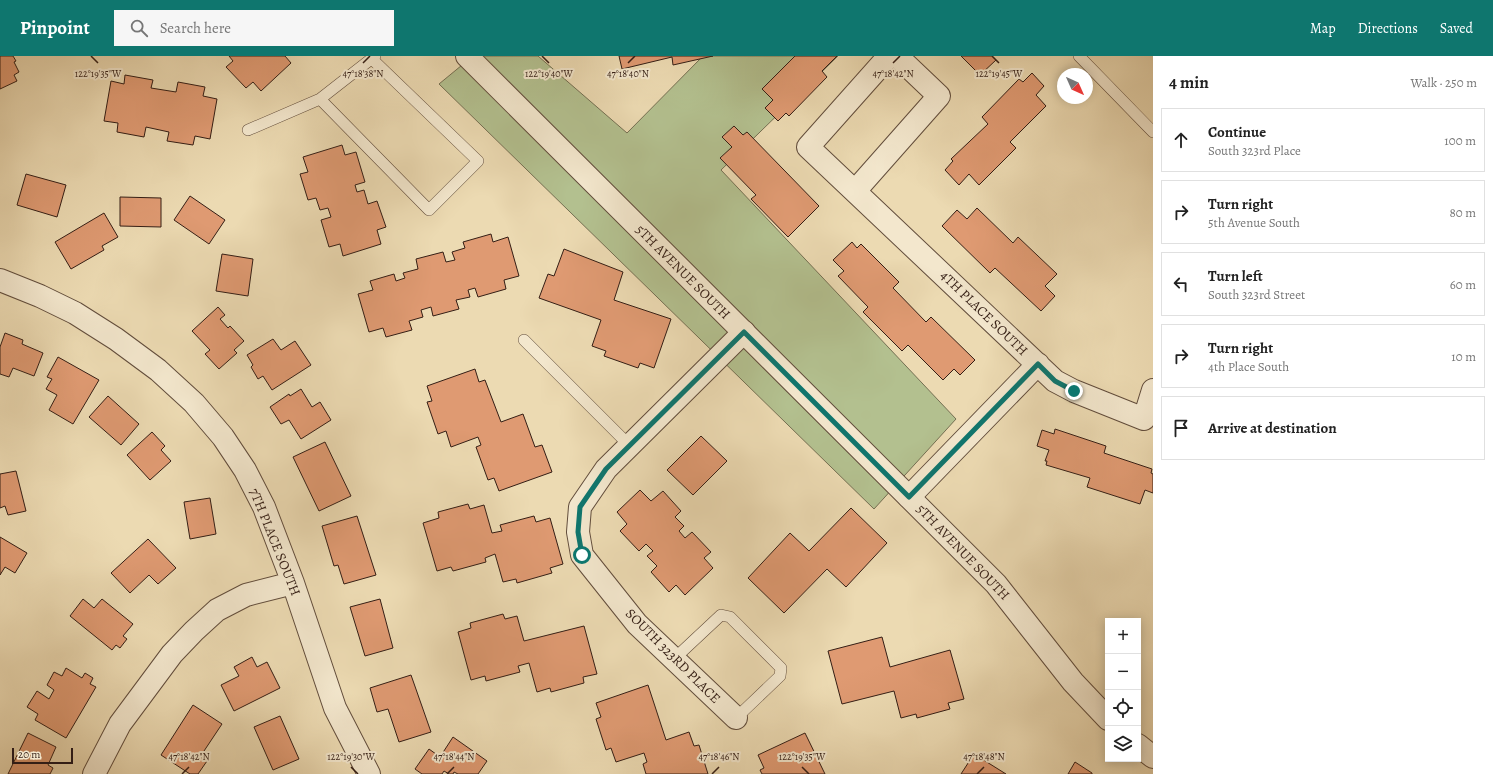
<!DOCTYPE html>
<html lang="en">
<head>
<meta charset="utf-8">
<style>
  body { margin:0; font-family:Alegreya,serif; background:#f6f6f6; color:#222 }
  .controls { position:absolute; right:12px; bottom:12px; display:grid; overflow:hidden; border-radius:0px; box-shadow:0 2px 10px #0003 }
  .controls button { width:36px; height:36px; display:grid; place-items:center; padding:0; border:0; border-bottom:1px solid #e0e0e0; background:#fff; color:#222; font:20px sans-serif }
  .compass { position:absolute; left:1057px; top:12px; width:36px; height:36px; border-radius:50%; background:#fff; box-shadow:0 2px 10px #0003; rotate:135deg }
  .scale { position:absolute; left:12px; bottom:10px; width:61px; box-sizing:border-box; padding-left:4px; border:2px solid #341e15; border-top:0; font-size:11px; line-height:14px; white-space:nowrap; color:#341e15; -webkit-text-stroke:3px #f3e7cd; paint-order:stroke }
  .stop { position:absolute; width:12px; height:12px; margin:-9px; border:3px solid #0f766e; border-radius:50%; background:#fff }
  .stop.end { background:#0f766e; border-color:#fff; box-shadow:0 1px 4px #0008 }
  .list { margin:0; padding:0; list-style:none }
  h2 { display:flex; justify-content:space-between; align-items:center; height:52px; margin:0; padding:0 16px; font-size:17px }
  h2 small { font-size:13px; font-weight:400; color:#767676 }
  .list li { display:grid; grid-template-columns:26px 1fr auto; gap:12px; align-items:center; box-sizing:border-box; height:64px; margin:0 8px 8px; padding:0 8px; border:1px solid #e0e0e0; border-radius:0px }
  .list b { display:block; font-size:15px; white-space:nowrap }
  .list p { margin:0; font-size:13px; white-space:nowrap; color:#767676 }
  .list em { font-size:13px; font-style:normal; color:#767676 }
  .icon { flex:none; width:22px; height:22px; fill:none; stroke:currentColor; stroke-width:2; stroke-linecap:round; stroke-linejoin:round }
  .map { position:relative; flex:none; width:1153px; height:718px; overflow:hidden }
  header { display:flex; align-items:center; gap:24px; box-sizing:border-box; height:56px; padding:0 20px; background:#0f766e; color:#fff }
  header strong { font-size:19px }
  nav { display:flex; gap:22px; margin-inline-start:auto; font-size:14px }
  .search { width:280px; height:36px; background:#f6f6f6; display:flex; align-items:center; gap:10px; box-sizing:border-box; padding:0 14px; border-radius:0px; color:#767676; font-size:15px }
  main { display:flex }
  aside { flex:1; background:#fff }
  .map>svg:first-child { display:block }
</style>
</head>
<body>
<header>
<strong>Pinpoint</strong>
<div class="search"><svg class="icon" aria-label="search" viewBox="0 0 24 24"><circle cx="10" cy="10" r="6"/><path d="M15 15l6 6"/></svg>Search here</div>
<nav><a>Map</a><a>Directions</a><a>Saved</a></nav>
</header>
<main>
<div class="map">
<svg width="1153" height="718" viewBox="0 0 1153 718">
  <rect width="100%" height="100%" fill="#ecdab2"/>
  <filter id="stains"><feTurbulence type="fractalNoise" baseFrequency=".005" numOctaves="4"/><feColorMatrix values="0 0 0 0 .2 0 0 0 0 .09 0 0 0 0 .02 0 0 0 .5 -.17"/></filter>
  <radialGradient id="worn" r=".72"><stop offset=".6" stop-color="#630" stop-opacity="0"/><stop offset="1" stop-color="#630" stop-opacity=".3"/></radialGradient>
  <path fill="#b3c08f" stroke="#746f52" d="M473 0H538L627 77 703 0H838L721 114 956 363 874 453 439 28Z"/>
  <path fill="#df9a72" stroke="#341e15" d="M0 0H13L16 5 14 6 19 16 14 19 17 25 0 33Z
    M229 0H285L291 7 261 35 253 26 246 32 226 11 233 5Z
    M619 0H713L673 9 672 1 622 13Z
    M795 0H837L822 15 827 21 789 60 786 57 778 65 765 52 773 44 762 33Z
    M961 0H992L996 4 980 19Z
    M1032 17 1044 30 1036 39 1046 50 1010 86 1016 92 979 129 969 118 959 129 945 114 953 105 951 103 988 68 982 61 1019 23 1023 26Z
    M125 19 153 24 151 32 176 36 178 26 205 31 203 40 217 43 210 83 195 80 193 89 167 85 169 76 146 71 144 81 117 76 118 67 104 65 111 25 124 28Z
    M734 70 743 79 747 76 819 150 788 181 751 143 756 139 720 102 732 91 722 81Z
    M342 89 345 99 356 96 365 126 355 129 357 136 364 134 368 148 377 145 386 171 377 174 381 188 343 200 340 188 329 191 321 164 331 161 328 152 320 154 316 142 308 144 300 118 308 116 303 101Z
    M26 118 66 129 57 161 17 149Z
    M190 140 225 164 209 188 174 164Z
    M120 141 161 142V171L120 170Z
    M977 152 1013 187 1018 181 1057 218 1045 230 1055 240 1041 255 995 212 990 217 942 170 957 154 967 163Z
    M104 157 118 181 102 190 104 194 71 213 55 186Z
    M491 178 493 186 508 181 519 220 504 224 506 233 478 241 475 232 468 234 470 241 456 244 459 253 433 260 431 251 421 254 423 261 409 265 412 274 386 281 383 272 369 276 358 238 373 234 370 225 394 218 396 225 405 222 403 217 418 213 416 203 443 196 446 206 455 204 452 196 465 192 463 186Z
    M852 186 857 192 861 188 899 226 893 232 926 266 931 261 975 304 960 319 954 313 943 324 908 289 902 295 863 256 868 251 838 220 844 215 833 204Z
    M564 193 623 216 614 244 671 263 654 312 640 307 638 312 604 300 606 295 592 290 601 264 539 242 548 218 554 220Z
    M222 198 253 203 248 240 216 235Z
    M218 251 225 259 220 263 228 272 230 270 244 285 234 294 237 297 219 313 205 298 210 294 192 275Z
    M5 277 23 284 22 288 43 297 34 320 13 312 9 321 0 318V291Z
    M273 283 281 294 295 285 311 309 272 334 263 320 258 323 251 311 253 309 247 299Z
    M58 301 99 324 73 368 49 354 57 339 46 333 52 323 47 321Z
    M475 313 479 326 485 324 501 366 523 358 535 391 542 389 552 416 499 435 494 422 488 424 476 391 481 389 478 381 451 391 446 375 438 378 427 346 432 345 427 330Z
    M301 333 312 351 320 346 331 364 301 383 289 364 281 368 270 351 289 338 290 340Z
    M108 340 139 368 121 389 89 361Z
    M1055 373 1106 390 1104 397 1152 413 1151 417 1153 418V437L1145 434 1140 448 1087 431 1090 422 1046 409 1047 405H1045L1049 394 1037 390 1042 374 1054 378Z
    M152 376 165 390 161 394 171 405 150 424 127 399Z
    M701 380 727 405 693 439 667 414Z
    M325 386 351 440 319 455 293 401Z
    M16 415 26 455 8 459 5 450 0 452V418Z
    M640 434 651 445 663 435 681 455 675 461 684 470 679 475 685 482 692 476 711 496 704 502 713 512 685 539 676 529 669 536 651 516 657 510 647 500 653 495 646 488 639 495 620 475 627 468 617 456Z
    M210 442 216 478 190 483 184 446Z
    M468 448 470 453 484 449 492 477 502 475 500 469 534 460 536 466 550 462 563 508 550 512 552 517 517 527 516 523 503 526 495 498 485 502 486 506 453 515 451 511 437 515 423 467 439 462 438 456Z
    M851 452 887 487 846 531 827 513 784 557 748 522 790 477 809 495Z
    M357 460 376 519 344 528 338 509 334 510 322 470Z
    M0 481 27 497 15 517 5 511 0 519Z
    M148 483 176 512 158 528 149 519 130 537 111 517Z
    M83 543 94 552 102 543 133 568 123 580 127 583 120 592 116 589 112 594 70 560Z
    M380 543 393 592 365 600 350 551Z
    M503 558 505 563 517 560 524 585 584 570 597 618 583 621 584 627 551 636 550 632 537 636 529 607 518 610 520 616 486 625 485 620 471 624 458 576 471 572 470 567Z
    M882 581 890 611 950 594 964 643 948 647 950 653 917 662 916 658 901 662 894 635 842 648 828 595Z
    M252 601 257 611 267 606 280 632 234 655 221 629 239 620 234 611Z
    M66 612 82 622 85 617 93 622 90 628 96 631 66 682 35 664 38 658 27 651 37 635 49 643 54 634 47 629 54 616 62 620Z
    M411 619 431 676 399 686 388 653 377 656 370 632Z
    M648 629 666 684 689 676 694 690 699 689 708 718H646L643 708 647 706 644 697 616 706 611 692 606 694 596 663 601 661 596 647Z
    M193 649 222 668 200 701 207 705 198 718H190L161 699Z
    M280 660 299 703 273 714 254 671Z
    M28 677 56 691 48 709 53 712 50 718H8Z
    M805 677 825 718H762L760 714 764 712 758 699Z
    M453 681 487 705 478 718H458L454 716 453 718H449L444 715 442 718H422L415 713 429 693 440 701Z
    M974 698 1006 718H961Z
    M1075 706 1092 717V718H1068Z"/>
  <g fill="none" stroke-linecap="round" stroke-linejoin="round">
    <g stroke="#624d3c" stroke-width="12">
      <path id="service" d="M1079 0 1153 76
        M320 43 429 154 478 105 372 3
        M248 74 320 43 375 0
        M524 284 630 390
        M674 603 721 559 730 561 781 612 780 620 736 662"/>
    </g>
    <g stroke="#624d3c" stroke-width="24">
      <path id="minor" d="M889 0 808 91 1055 325 1074 335 1144 363 1153 334
        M855 135 939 40 897 0
        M0 224 40 240 75 257 116 283 158 314 194 347 223 381 245 414 264 451 293 527 335 652 369 718
        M909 441 1038 308
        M736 662 637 568 582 499 578 476 580 451 606 413 744 276
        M94 718 120 668 172 598 194 575 217 554 246 539 293 527"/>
    </g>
    <g stroke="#624d3c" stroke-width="24">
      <path id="tertiary" d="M467 0 996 528 1073 626 1108 663
        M1138 689 1153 701"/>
    </g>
    <use href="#service" stroke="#f3e7cd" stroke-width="11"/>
    <use href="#minor" stroke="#f3e7cd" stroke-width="22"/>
    <use href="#tertiary" stroke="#f3e7cd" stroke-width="22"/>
  </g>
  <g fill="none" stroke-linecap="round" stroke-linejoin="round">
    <path stroke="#0f766e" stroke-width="5" d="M582 499 578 476 580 451 606 413 744 276 909 441 1038 308 1055 325 1074 335"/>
  </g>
  <path fill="none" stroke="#341e15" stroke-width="1.5" d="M91 0 98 7M542 0 549 7M992 0 999 7M363 7 370 0M628 7 635 0M893 7 900 0M351 711 358 718M802 711 809 718M182 718 189 711M447 718 454 711M712 718 719 711M977 718 984 711"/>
  <g text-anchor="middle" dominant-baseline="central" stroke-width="4" stroke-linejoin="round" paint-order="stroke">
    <g font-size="14" fill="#341e15" stroke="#f3e7cd">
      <text transform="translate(683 216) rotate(45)">5TH AVENUE SOUTH</text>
      <text transform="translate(984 257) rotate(44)">4TH PLACE SOUTH</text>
      <text transform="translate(275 486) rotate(68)">7TH PLACE SOUTH</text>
      <text transform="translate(963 496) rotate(46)">5TH AVENUE SOUTH</text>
      <text transform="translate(673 600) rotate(45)">SOUTH 323RD PLACE</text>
    </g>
  </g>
  <g font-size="10" text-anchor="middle" fill="#341e15" stroke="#f3e7cd" stroke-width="4" stroke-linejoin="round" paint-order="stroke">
    <text x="98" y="21">122°19'35"W</text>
    <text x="363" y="21">47°18'38"N</text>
    <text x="549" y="21">122°19'40"W</text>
    <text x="628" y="21">47°18'40"N</text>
    <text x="893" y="21">47°18'42"N</text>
    <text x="999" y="21">122°19'45"W</text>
    <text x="189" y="704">47°18'42"N</text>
    <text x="454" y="704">47°18'44"N</text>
    <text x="719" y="704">47°18'46"N</text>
    <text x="351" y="704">122°19'30"W</text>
    <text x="802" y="704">122°19'35"W</text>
    <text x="984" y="704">47°18'48"N</text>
  </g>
  <rect width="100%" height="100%" filter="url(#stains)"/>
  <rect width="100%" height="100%" fill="url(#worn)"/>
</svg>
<div class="controls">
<button>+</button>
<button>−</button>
<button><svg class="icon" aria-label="locate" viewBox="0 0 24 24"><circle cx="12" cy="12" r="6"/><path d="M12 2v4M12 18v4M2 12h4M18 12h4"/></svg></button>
<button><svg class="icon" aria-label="layers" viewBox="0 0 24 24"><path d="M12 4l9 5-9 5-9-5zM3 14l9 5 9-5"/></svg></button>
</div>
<svg class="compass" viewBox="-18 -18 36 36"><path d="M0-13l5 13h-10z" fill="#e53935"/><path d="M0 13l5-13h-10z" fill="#767676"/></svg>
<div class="scale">20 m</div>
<div class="stop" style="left:582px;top:499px"></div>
<div class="stop end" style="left:1074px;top:335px"></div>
</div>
<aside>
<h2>4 min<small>Walk · 250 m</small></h2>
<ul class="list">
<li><svg class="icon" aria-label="ahead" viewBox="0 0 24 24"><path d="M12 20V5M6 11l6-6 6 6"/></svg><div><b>Continue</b><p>South 323rd Place</p></div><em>100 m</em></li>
<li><svg class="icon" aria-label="right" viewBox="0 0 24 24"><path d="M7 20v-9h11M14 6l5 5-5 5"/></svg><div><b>Turn right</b><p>5th Avenue South</p></div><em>80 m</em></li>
<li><svg class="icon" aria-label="left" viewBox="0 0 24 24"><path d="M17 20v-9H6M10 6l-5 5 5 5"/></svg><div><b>Turn left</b><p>South 323rd Street</p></div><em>60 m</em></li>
<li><svg class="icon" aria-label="right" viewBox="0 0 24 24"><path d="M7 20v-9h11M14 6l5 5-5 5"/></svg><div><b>Turn right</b><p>4th Place South</p></div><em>10 m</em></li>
<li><svg class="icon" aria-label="arrive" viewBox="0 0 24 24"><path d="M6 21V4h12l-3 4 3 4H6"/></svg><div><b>Arrive at destination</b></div></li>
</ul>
</aside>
</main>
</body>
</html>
